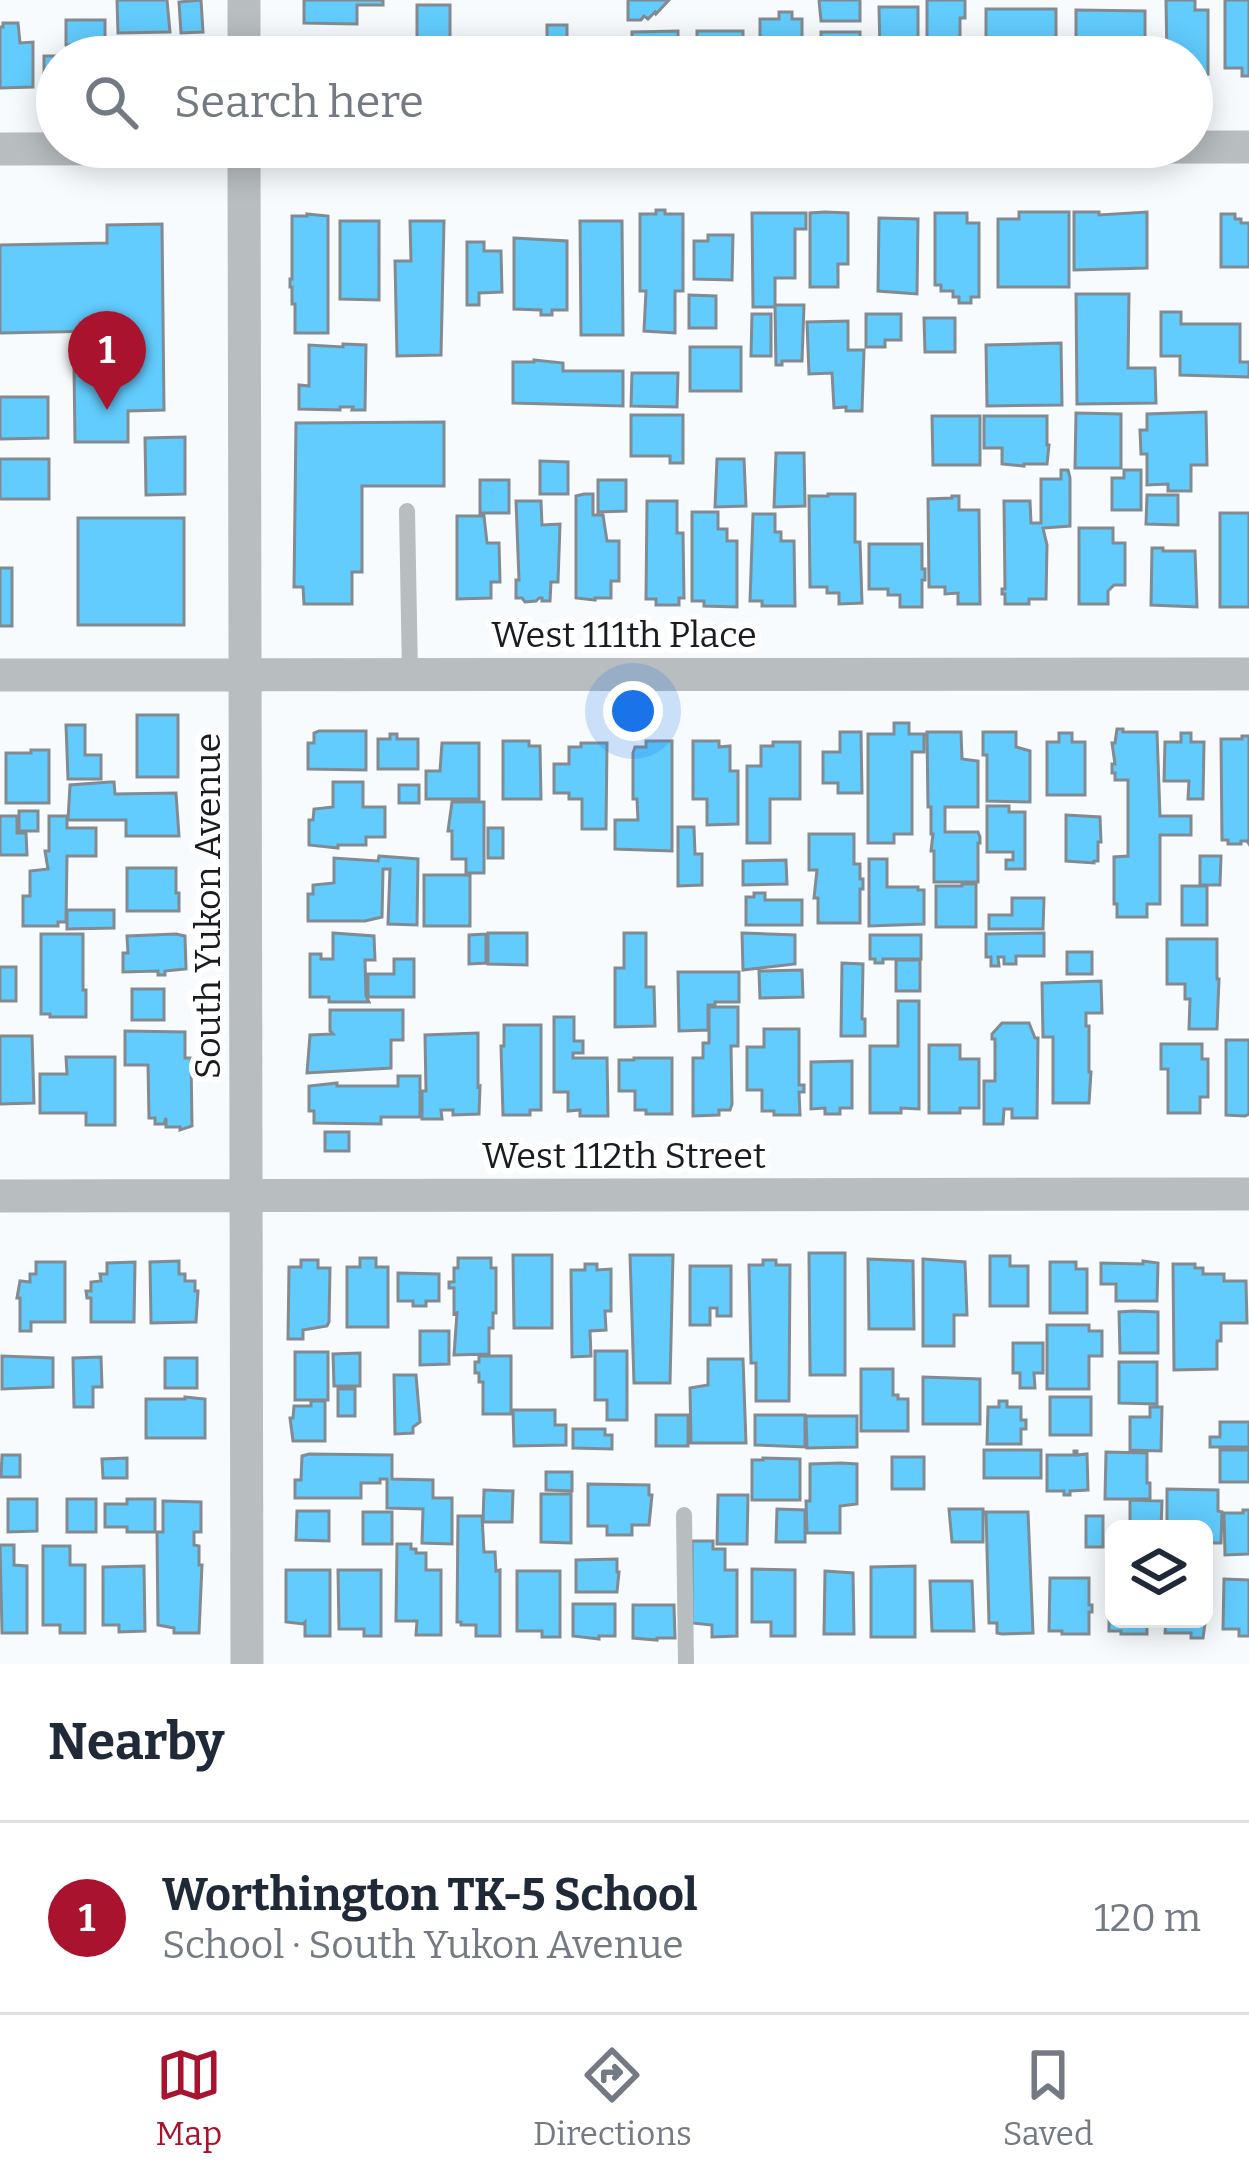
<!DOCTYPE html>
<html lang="en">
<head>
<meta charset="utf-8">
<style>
  body { margin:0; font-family:Bitter,serif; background:#f6f6f7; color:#1f2937 }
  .controls { position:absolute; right:36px; bottom:36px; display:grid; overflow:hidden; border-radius:18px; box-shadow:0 6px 30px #0003 }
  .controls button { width:108px; height:108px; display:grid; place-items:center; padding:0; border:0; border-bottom:3px solid #e0e1e3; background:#fff; color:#1f2937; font:60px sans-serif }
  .you { position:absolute; left:633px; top:711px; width:42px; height:42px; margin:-30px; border:9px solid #fff; border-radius:50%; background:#1a73e8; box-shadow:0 0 0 18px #1a73e833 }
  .badge { display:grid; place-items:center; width:78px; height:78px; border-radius:50%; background:#aa132d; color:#fff; font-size:39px; font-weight:700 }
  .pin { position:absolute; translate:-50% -99px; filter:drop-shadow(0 3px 6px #0008) }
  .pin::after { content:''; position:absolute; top:63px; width:42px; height:36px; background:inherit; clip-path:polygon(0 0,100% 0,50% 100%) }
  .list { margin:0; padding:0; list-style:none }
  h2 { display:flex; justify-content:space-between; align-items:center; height:156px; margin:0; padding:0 48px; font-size:51px }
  h2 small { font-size:39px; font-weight:400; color:#747a83 }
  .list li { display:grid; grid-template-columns:78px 1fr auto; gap:36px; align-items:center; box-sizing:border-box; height:192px; padding:0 48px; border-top:3px solid #e0e1e3 }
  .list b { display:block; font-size:45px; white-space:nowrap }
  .list p { margin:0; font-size:39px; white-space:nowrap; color:#747a83 }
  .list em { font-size:39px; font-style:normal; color:#747a83 }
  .icon { flex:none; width:66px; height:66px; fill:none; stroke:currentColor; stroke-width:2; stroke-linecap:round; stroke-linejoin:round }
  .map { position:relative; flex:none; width:1249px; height:1664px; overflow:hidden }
  .search { position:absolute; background:#fff; box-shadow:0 6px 30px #0003; left:36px; right:36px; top:36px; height:132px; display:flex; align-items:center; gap:30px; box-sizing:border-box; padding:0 42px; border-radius:66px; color:#747a83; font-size:45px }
  .sheet { height:348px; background:#fff }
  nav { display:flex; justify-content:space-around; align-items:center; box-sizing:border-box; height:168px; border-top:3px solid #e0e1e3; background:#fff; font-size:33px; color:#747a83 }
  nav a { display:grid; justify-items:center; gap:6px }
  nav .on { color:#aa132d }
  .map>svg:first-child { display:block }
</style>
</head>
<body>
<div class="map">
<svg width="1249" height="1664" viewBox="0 0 1249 1664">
  <rect width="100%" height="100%" fill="#f7fbfd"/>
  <path fill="#61ccfd" stroke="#818b91" stroke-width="3" d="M117 0H167L170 32 118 33Z
    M201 0 203 32 181 33 179 2Z
    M304 0H383V5H357V24L304 23Z
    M628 0H669L656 14 655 12 648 19 644 16 641 20H628Z
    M819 0H860V21H821Z
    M927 0H965V18H960V57H927Z
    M1166 0H1195V10H1208V74L1192 75V57H1167Z
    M1225 0H1249V76H1242V68H1225Z
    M417 5H450V39H417Z
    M879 7H918V57H892V49L880 50Z
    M986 9H1056V57H986Z
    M1076 10 1145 11V57H1076Z
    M779 12H792V19H802V57H760V19H779Z
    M66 20H105V50H77V45H66Z
    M3 23H18L20 43 33 42V87L0 88V27H3Z
    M547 25H567V47H547Z
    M678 31V57H632V32Z
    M697 31H743V57H697Z
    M821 32H860V57H821Z
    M372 41H428V57H372Z
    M304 45H348V57H304Z
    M44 56H75L57 57V87H44Z
    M656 210H665V214H683V291H675V333L644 331 646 291H640V214H656Z
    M825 212 848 213V264H838V287H810V213Z
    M1019 212H1069V287H998V219H1019Z
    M1074 212H1099V215L1147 212V268L1074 270Z
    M752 213H806V229H795V278H775V305H804L802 361H782V365H776L775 307H753Z
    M935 213H967V223H979V297H971V303H959V297H953V291H941V285H935Z
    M307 214 328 216V333H295V304H292V287H290V279H292V216H307Z
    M1221 214H1235V219H1241V223H1249V267H1221Z
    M879 218 918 219 917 294 878 291Z
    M340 221H379V300L340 299Z
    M410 221H444L441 355 397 356 395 261H411Z
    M580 221H622L623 335H581Z
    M162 224 164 410 128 411V442H75L74 365 109 364V357L85 358V348H98V343H108V338H101V331L0 333V245L107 243V225Z
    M708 235H733L732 280 694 279V241H708Z
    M514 238 567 241V310H552V315H541V310L514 309Z
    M467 242H484V251H501L502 292 479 293V305H467Z
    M1076 294H1129L1128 368H1155L1156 403 1077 404Z
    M689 295 716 296V328H689Z
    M1161 312H1181V324H1240V362H1249V377L1180 375V356H1161Z
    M752 314H771V356H751Z
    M866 314H901V340H885V347H866Z
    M924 318H955V352H925Z
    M848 321V350H864L862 411H846V407L834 408 832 373 809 374 807 322Z
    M1061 343 1062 405 987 406 986 345Z
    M343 344 366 345 365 410H352L353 407H340V410L299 409V385L309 386V345L343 347Z
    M690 347H741V391H690Z
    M534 360 563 363V371H623V406L513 403V362H534Z
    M632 373H678L677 407 631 406Z
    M0 397H48V438L0 439Z
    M1206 412 1207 465H1191V491H1168V484L1147 485V454H1141L1140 430H1147V414Z
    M1076 413 1121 414V468H1075Z
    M631 415H683V463H670V456H631Z
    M932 416H980V465H933Z
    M984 416H1047V445H1049L1047 464H1024V466L1002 464V448H984Z
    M444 422V486H362V572H352V604H304L303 587H294L296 423Z
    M185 437V494L146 495 145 438Z
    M776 453H804L805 506 774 507Z
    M0 459H49V499H0Z
    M717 459H744L746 506 715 507Z
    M540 461 568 462V494H540Z
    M1061 470H1068L1070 478V526L1043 528 1047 545 1046 599H1029V604H1005V594H1002V589H1005L1004 501H1030L1031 523H1041V479H1061Z
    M1124 470H1141V510H1112V478H1124Z
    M480 480H509V513H480Z
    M598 480H626V511L598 512Z
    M584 494H593V515H603L607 541H619V581H611V598H595V600L576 598V496Z
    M828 494H855V542H860L862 603 839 604V593H827V587H810L809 496H828Z
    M1147 495H1178V525L1146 524Z
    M952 496H959V510H979L980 604H958V593L945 594V587H929L928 499 952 498Z
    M516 501H541L542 525 560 524 558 582H551L550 601H542V598H539L536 601 525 602 522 598H516V580H519Z
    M647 501H677V533H683L684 598H679V605H656V599H646Z
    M692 512H718V529H727V541H737V607L704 606V601H692Z
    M1220 513H1249V607H1220Z
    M753 514H775V532H781V541H794L795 606H762V601H750Z
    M457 516H484L487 543H499L500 582H491V598L457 599Z
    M78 518H184V625H78Z
    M1079 528H1113V543H1125V585H1114L1108 591V604H1079Z
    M869 544H922V569H925V580H922V607H900V595H888V589H869Z
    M1152 548H1163V551H1195L1197 607 1151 605Z
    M0 568H12V626H0Z
    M137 715H178V777H137Z
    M894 723H909V734H924V752H912V834H894V843H868V734H894Z
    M66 725H85V755H101V779H68Z
    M1117 729H1123V732H1157L1160 816H1191V835H1160V904H1147V917H1117V904H1114V857L1128 856V780H1115V773H1112V764H1115L1112 743H1115Z
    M319 731H366V770L308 769V743H314V733Z
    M840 732H861L862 793H838V783H823V752H840Z
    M927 732H961L962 759 978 761V807H945V832H978L980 837V843H978V882H934V851H931L933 834H931V807H928Z
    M983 732H1016V747L1030 751V802L987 801V755H983Z
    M1059 733H1072V742H1085V795H1047V742H1059Z
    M1181 733H1191V742H1204L1203 799H1188L1189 781H1164L1165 742H1181Z
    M390 734H397V739H418V769H378V739H390Z
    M1242 736H1249V844L1247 841H1241V844H1228V840H1222L1221 739H1242Z
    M503 741H529V746H540L541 799H503Z
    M646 741H672V851L615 849V820H638L637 799H633V753L635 747H646Z
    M693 741H719V747L730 746V771H738V824L707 825V799H693Z
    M773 742H800V799H770V843H747V766H761V746H773Z
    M442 743H479V799H426V771H440Z
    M581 743H607L606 829H582V799H569V793H554V764H569V747H581Z
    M31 750H49V803H6V753H31Z
    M110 782H114L115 794 176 793 179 836H126V820H68L70 785Z
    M333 782H363V807H385V837H366V845H338V848L309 845V820H313L314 809 333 807Z
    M399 785H419V803H399Z
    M452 802H484V873H466V859H452V831H448Z
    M987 806H1009V812H1025V869H1006V860H1013V852H987Z
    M19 811H38V831H19Z
    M1066 815 1100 817 1101 842H1098V861H1094V863L1066 861Z
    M0 816H17V833H26L27 855H0Z
    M49 816H67V828H96V856H67L66 922H58V926H23V896H30V871L48 869 45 851H49Z
    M678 827H694L695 854H702V885L678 886Z
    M488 828H503V858H488Z
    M809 834H854V864H860V879H863V889H860V923H818V898H814L817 870H809Z
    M379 856 418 859 417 925 388 924 390 869H383L382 917 365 921H308V894H313V885L334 883V858L378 861Z
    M1200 856H1221L1220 885H1200Z
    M869 859H887V887H918V890H924V924L869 926Z
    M786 860 787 884 743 885V861Z
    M127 868H176V893H179V911H127Z
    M424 875H470V926H424Z
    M962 884H976V927H936V886H962Z
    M1182 886H1207V925H1182Z
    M754 893H765V900H802V925H746V897H754Z
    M1012 898H1044L1043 929H989V915H1012Z
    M67 910H114V928L67 929Z
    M333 933 374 936 375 960H365L366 996 369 1002H329V997H310V954H321V959H333Z
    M488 933H527V965L488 964Z
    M624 933H646V987H654L655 1026 615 1027V968H624Z
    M742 933 795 935V964L743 970Z
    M1044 933V956H1016V964H1004V957H998L999 966H991V957H986V934Z
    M41 934H83V990H86V1017H50V1014H41Z
    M176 934 185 936 186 969 165 971V975H158V971L123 972V953H128L127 936Z
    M486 934V963L469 964V935Z
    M870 935H921V959H883V963H875V959H870Z
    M1167 939H1217V979H1219L1217 1029H1189L1190 999H1185V984H1167Z
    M1067 952H1092V974H1067Z
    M394 959H414V997H368V974H394Z
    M896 960H920V991H896Z
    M842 963 863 964 862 1019H865V1036H841Z
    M0 967H16V1001H0Z
    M802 970 803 997 760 998 759 971Z
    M678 972H739V1002H715V1005H708V1030L679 1031Z
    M1101 981 1102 1013H1086V1026H1089V1072H1091L1089 1103H1053V1037H1043L1042 983Z
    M132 989H164V1020H132Z
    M898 1001H919V1109L901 1108V1113H870V1046H898Z
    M709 1007H738V1046H731L732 1104 730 1110H719V1115L693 1116V1058H703V1043H709Z
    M330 1010H403V1040H391V1068L307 1073 310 1035 333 1034 330 1031Z
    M554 1017H574V1041H583V1053H573V1058H607L608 1116H580V1110L568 1111V1092H554Z
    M1002 1023H1029L1035 1038H1038L1037 1118H1012V1109H1004L1003 1124H984V1081H995V1039H992V1034Z
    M504 1025H541V1110H530V1115H503L501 1046H504Z
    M764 1029H799V1085H804V1092H799L800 1115H774V1111H762V1090H747V1047H764Z
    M125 1031 185 1032V1058H191L192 1126 180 1130V1127H166V1118L164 1124H155V1118H149L148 1065H125Z
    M478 1033V1087L480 1086 479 1114 453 1115V1110H441L442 1119H422V1091H426L425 1035Z
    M0 1036H32L34 1103 0 1104Z
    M1226 1040H1249V1114L1245 1116 1226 1115Z
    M1161 1044H1202V1059H1208V1097H1200V1113H1168V1069H1161Z
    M929 1045H960V1059H979V1108H960V1113H929Z
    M66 1057H115V1125H86V1113H40V1074H67Z
    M634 1058H672V1114H646V1110H635V1091H619V1060H634Z
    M852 1061V1108H840V1114H825V1108L811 1109V1062Z
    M398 1076H420V1117H381V1124L314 1123V1111H309V1086L337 1083V1086H398Z
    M325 1132H349V1151H325Z
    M809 1253H845V1375H810Z
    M513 1255H552V1328H514Z
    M630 1255H673L670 1383H634Z
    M990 1256H1010V1266H1028V1306H990Z
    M360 1258H376V1267H388V1327H347V1267H360Z
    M458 1258H491V1268H496V1313H493V1328H489V1354L454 1355 457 1313 454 1314V1288H449V1282H454V1268H458Z
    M868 1259 913 1261 914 1329H869Z
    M923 1259 965 1262 967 1315H954V1346H923Z
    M301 1260H318V1268H330L329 1322 327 1326 303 1330V1339H288L289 1267H301Z
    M763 1260H776V1265H790L789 1401H756V1363H751L749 1265H763Z
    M179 1261V1274H185V1281H195V1291H198L196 1322 151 1323 150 1262Z
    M1143 1261 1158 1263 1157 1301H1116V1284H1101V1263L1143 1264Z
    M36 1262H65V1322H31V1331H20V1298H17L20 1281 30 1282V1274H36Z
    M135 1262 134 1322H91V1298H87L86 1291H91V1282L101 1281 100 1274H107V1263Z
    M1050 1262H1076V1269H1087V1313H1050Z
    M585 1264H597V1270L611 1269V1311H605L606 1330 590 1331 591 1356 572 1357 571 1270H585Z
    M1173 1264H1195V1268H1203V1274H1224V1281H1246L1247 1323H1221V1341H1217V1369L1174 1370Z
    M690 1266H731V1316H717V1308H710V1325H690Z
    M398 1273 439 1274V1301H426V1306H413V1301H398Z
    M1134 1311 1158 1312V1353H1120L1119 1312Z
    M1047 1325H1089V1331H1102V1356H1089V1389H1047Z
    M420 1331H449V1364L420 1365Z
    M1013 1343H1043V1373H1034L1035 1388H1020V1373H1013Z
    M595 1351H627V1420H607V1400H595Z
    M295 1352H328V1400H295Z
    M360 1353V1386H334L333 1354Z
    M2 1356 53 1358V1387L2 1389Z
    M479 1356H511V1414H483V1382H479V1373H475V1362H479Z
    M101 1357 102 1387H93V1407H74L73 1358Z
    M165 1358H197V1388H165Z
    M708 1359H743L746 1443H691L690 1388 708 1385Z
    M1119 1362H1157V1404L1119 1403Z
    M861 1369H893V1395H898V1399H908V1431H861Z
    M394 1375H416L420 1422 413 1427V1433L395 1434Z
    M923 1377 980 1379V1424H923Z
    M338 1389H355V1416H338Z
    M185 1397 205 1399V1438H146V1399H185Z
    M1050 1397H1091V1435H1050Z
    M311 1401H325V1441H293L290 1418H293L294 1406H311Z
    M999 1401H1007V1407H1021V1420H1026V1429H1021V1444H987L988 1407H999Z
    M1150 1407H1162L1161 1451 1130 1450V1417H1150Z
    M513 1410H555V1425H566V1445L514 1446Z
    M656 1415H688V1446H656Z
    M755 1415H805V1447L755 1445Z
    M806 1416H857V1447L807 1448Z
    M1220 1422H1249V1447H1210V1437H1220Z
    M573 1429H605V1435H612V1449L573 1448Z
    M984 1450H1041V1478H984Z
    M1220 1450H1249V1482H1220Z
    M1074 1451H1077V1455L1087 1454 1088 1490 1070 1491V1495H1064V1491H1047V1455H1074Z
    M1106 1452 1147 1453V1483H1150V1499H1105Z
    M309 1454 392 1455V1479L433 1480V1498H452V1544L422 1543 423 1509 387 1508V1479H380V1483H361V1498H295V1480H301L302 1456Z
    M2 1455H20V1477H1Z
    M892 1457H924V1489H892Z
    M127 1458V1478H103L102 1459Z
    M763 1458 800 1459V1500H752V1460H763Z
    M841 1463 857 1464V1504L840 1506V1533H807L806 1501H810V1464Z
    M546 1472H572V1491L546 1490Z
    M588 1484 649 1485V1495H652L649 1525H632V1535H607V1526H588Z
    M1167 1489 1218 1490V1511L1222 1512 1221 1543H1204V1529H1167Z
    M484 1490 513 1491 512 1522H483Z
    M541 1494H571V1543L541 1542Z
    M718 1495H748L747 1544H717Z
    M8 1499H37V1531L8 1532Z
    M67 1499H96V1532H67Z
    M127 1499H155V1532H127V1527H105V1504H127Z
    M1130 1500 1162 1501 1161 1529H1130Z
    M163 1501 201 1502V1532H194V1545L199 1546V1565H202L199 1633H174V1628L158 1625 157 1532H163Z
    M777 1509 805 1510V1542H776Z
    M949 1509H983V1542H952Z
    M1243 1510H1249V1554L1225 1555 1224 1513H1243Z
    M297 1511H329V1541L296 1540Z
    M363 1512H392V1544H363Z
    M986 1512H1028L1033 1633 1002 1634 997 1633V1623H989Z
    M458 1516H482L484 1552H495L496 1571 500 1570V1636H476V1625H461V1622H457Z
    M1086 1516H1103V1547H1086Z
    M692 1541H713V1549H725V1570H737V1636L712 1637V1625L692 1623Z
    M397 1544H411V1549H416V1553H426V1570H441V1635H416L417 1621H396Z
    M0 1545H14V1565L27 1566V1633H2Z
    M43 1546H70V1565H85V1633H60V1625H43Z
    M1109 1555H1114V1619H1147V1634H1121V1631H1109Z
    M617 1559V1572H619L617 1592H576V1560Z
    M144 1566 145 1631 119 1632V1625H103V1567Z
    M915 1566V1637H871V1567Z
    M752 1569 795 1570V1636H771V1622H752Z
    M286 1570H330V1636H305V1622L303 1624 286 1622Z
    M338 1570H381V1636H364V1629H339Z
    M517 1571H560V1637H542V1631H517Z
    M825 1571 853 1573 854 1634H824Z
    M1204 1571H1206L1208 1602 1203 1638H1191V1633H1165L1166 1619H1204Z
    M1050 1578H1089V1605H1092V1612H1089V1634H1062V1631H1049Z
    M1224 1579 1249 1580V1636H1239V1629H1223Z
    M930 1581H972L974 1631H932Z
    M573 1604H615V1636H599V1639L573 1636Z
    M633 1605H674L675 1638H657V1640L633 1638Z"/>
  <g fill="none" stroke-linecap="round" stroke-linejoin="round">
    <path stroke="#b8bdbf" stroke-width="16" d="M407 511 410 675
      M684 1515 686 1664"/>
    <path stroke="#b8bdbf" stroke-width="33" d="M244 57V0
      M244 147 247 1664
      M0 149 1249 147
      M0 675 1249 674
      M0 1196 1249 1194"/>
  </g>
  <g text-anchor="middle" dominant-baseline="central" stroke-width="12" stroke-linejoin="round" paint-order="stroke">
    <g font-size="36" fill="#191d1f" stroke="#fff">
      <text x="624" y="635">West 111th Place</text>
      <text transform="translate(208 906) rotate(-90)">South Yukon Avenue</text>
      <text x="624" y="1156">West 112th Street</text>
    </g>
  </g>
</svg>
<div class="controls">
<button><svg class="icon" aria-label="layers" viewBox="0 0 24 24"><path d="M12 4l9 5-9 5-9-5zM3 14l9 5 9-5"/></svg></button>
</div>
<div class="you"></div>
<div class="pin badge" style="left:107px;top:410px">1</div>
<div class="search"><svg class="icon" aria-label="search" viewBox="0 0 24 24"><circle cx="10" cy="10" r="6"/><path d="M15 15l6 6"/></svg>Search here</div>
</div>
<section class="sheet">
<h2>Nearby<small></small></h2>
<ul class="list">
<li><span class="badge">1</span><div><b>Worthington TK-5 School</b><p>School · South Yukon Avenue</p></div><em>120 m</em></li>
</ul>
</section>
<nav>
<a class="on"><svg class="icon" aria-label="map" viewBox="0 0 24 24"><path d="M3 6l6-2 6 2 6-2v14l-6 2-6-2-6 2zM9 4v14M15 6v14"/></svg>Map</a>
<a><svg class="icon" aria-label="directions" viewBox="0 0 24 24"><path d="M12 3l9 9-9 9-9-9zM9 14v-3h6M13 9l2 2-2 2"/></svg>Directions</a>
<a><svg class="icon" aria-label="saved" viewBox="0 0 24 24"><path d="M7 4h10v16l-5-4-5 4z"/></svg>Saved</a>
</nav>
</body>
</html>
